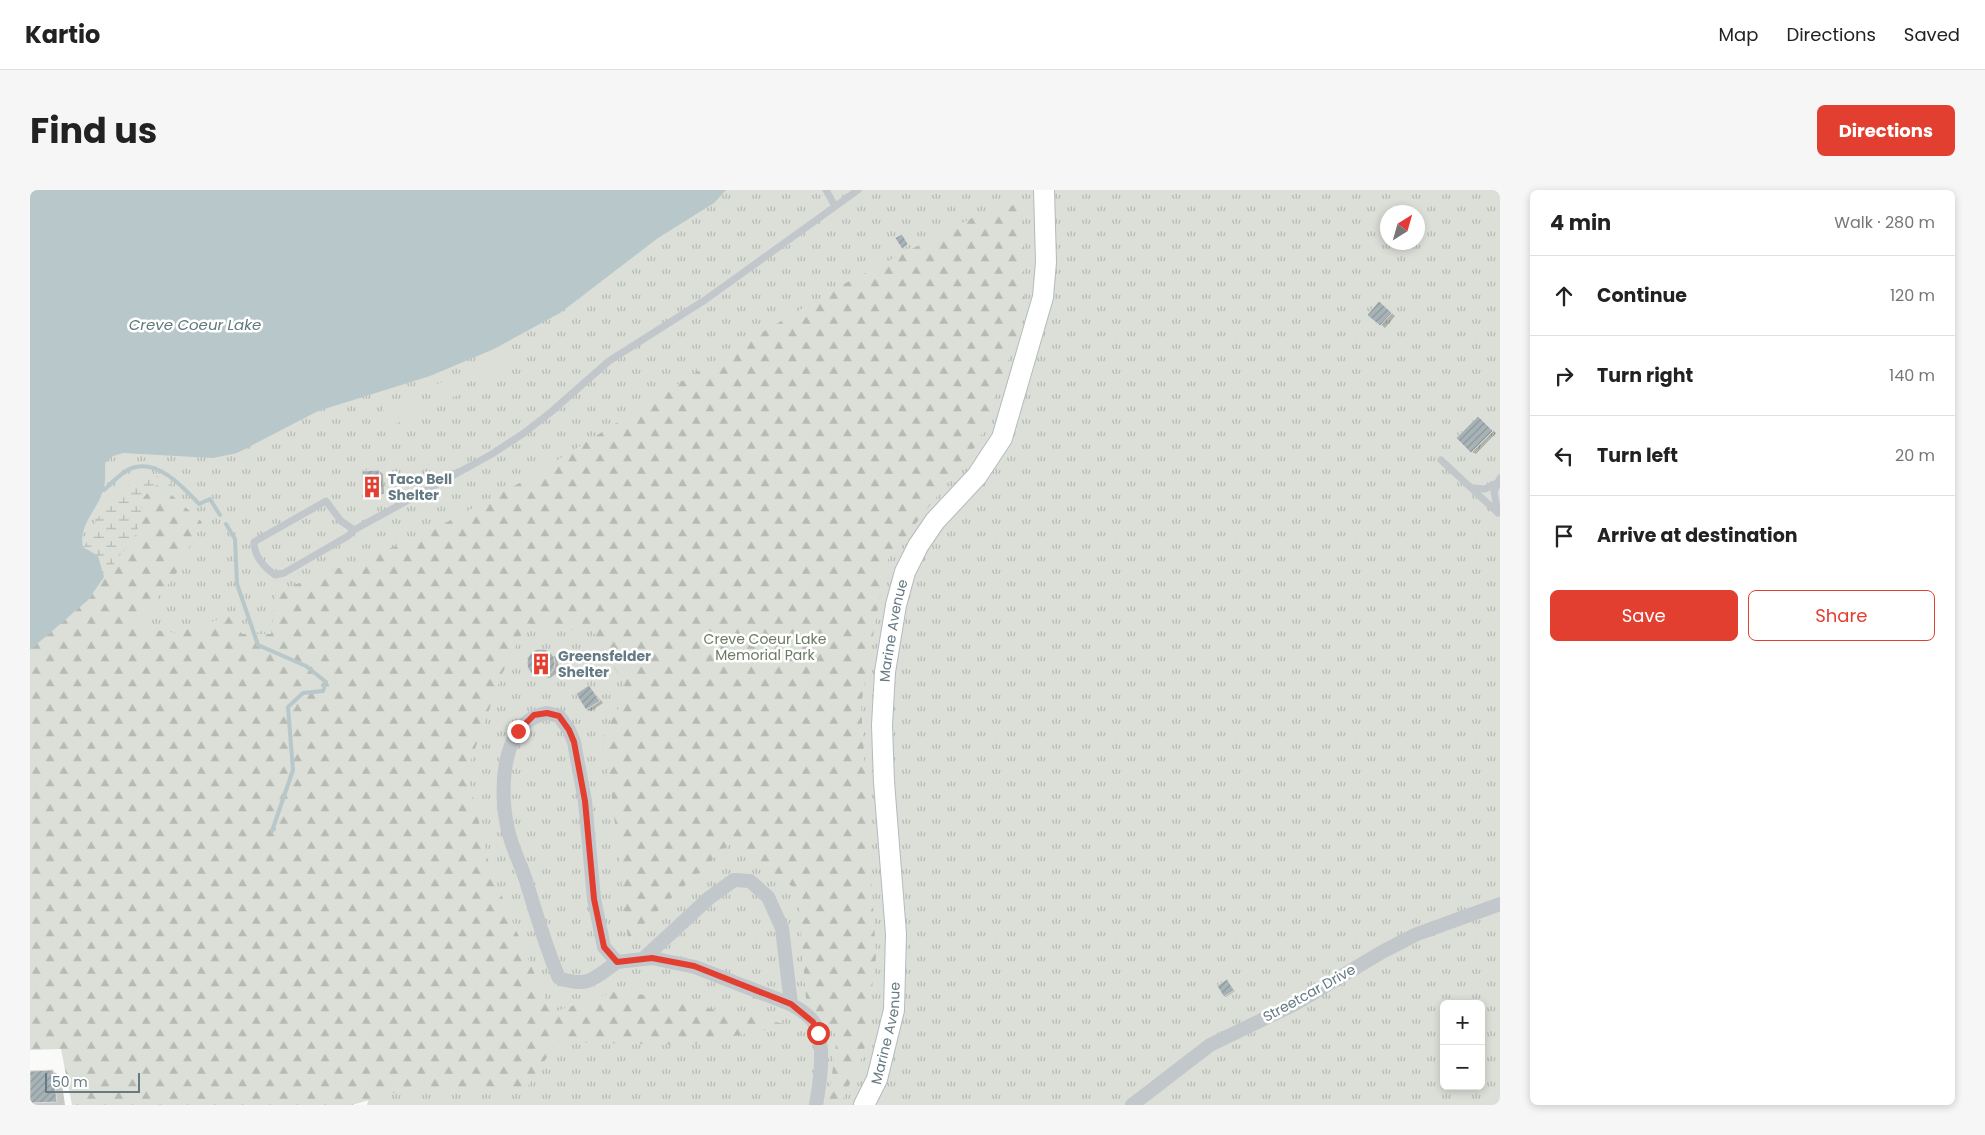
<!DOCTYPE html>
<html lang="en">
<head>
<meta charset="utf-8">
<style>
  body { margin:0; font-family:Poppins,sans-serif; background:#f6f6f6; color:#222 }
  .controls { position:absolute; right:15px; bottom:15px; display:grid; overflow:hidden; border-radius:8px; box-shadow:0 2px 8px #0003 }
  .controls button { width:45px; height:45px; display:grid; place-items:center; padding:0; border:0; border-bottom:1px solid #e0e0e0; background:#fff; color:#222; font:25px sans-serif }
  .compass { position:absolute; left:1350px; top:15px; width:45px; height:45px; border-radius:50%; background:#fff; box-shadow:0 2px 8px #0003; rotate:37deg }
  .scale { position:absolute; left:15px; bottom:12px; width:95px; box-sizing:border-box; padding-left:5px; border:2px solid #657a83; border-top:0; font-size:14px; line-height:18px; white-space:nowrap; color:#657a83; -webkit-text-stroke:4px #fff; paint-order:stroke }
  .stop { position:absolute; width:15px; height:15px; margin:-11px; border:4px solid #e23f30; border-radius:50%; background:#fff }
  .stop.end { background:#e23f30; border-color:#fff; box-shadow:0 1px 5px #0008 }
  .list { margin:0; padding:0; list-style:none }
  h2 { display:flex; justify-content:space-between; align-items:center; height:65px; margin:0; padding:0 20px; font-size:21px }
  h2 small { font-size:16px; font-weight:400; color:#767676 }
  .list li { display:grid; grid-template-columns:32px 1fr auto; gap:15px; align-items:center; box-sizing:border-box; height:80px; padding:0 20px; border-top:1px solid #e0e0e0 }
  .list b { display:block; font-size:19px; white-space:nowrap }
  .list em { font-size:16px; font-style:normal; color:#767676 }
  .actions { display:flex; gap:10px; padding:15px 20px }
  .actions a { flex:1; padding:11px 0; border:1px solid #e23f30; border-radius:8px; text-align:center; font-size:18px; color:#e23f30 }
  .actions .main { background:#e23f30; color:#fff }
  .icon { flex:none; width:28px; height:28px; fill:none; stroke:currentColor; stroke-width:2; stroke-linecap:round; stroke-linejoin:round }
  .map { position:relative; flex:none; width:1470px; height:915px; overflow:hidden; border-radius:8px }
  header { display:flex; align-items:center; gap:30px; box-sizing:border-box; height:70px; padding:0 25px; background:#fff; border-bottom:1px solid #e0e0e0 }
  header strong { font-size:24px }
  nav { display:flex; gap:28px; margin-inline-start:auto; font-size:18px }
  .intro { display:flex; align-items:center; justify-content:space-between; box-sizing:border-box; height:120px; padding:0 30px }
  h1 { margin:0; font-size:35px }
  .button { padding:12px 22px; border-radius:8px; background:#e23f30; color:#fff; font-size:18px; font-weight:700 }
  main { display:flex; gap:30px; padding:0 30px }
  aside { flex:1; background:#fff; border-radius:8px; box-shadow:0 2px 8px #0003 }
  .map>svg:first-child { display:block }
</style>
</head>
<body>
<header>
<strong>Kartio</strong>
<nav><a>Map</a><a>Directions</a><a>Saved</a></nav>
</header>
<div class="intro"><h1>Find us</h1><a class="button">Directions</a></div>
<main>
<div class="map">
<svg width="1470" height="915" viewBox="0 0 1470 915">
  <defs>
    <pattern id="grass-tufts" width="24" height="20" patternUnits="userSpaceOnUse" patternTransform="scale(1.25)"><rect width="24" height="20" fill="#dbdfd7"/><path d="M3 7l-1-3M5 7V3M7 7l1-3M15 17l-1-3M17 17v-4M19 17l1-3" fill="none" stroke="#b5bab4"/></pattern>
    <pattern id="forest-firs" width="22" height="20" patternUnits="userSpaceOnUse" patternTransform="scale(1.25)"><rect width="22" height="20" fill="#dbdfd7"/><path d="M5 1l3.5 6h-7zM16 11l3.5 6h-7z" fill="#b5bab4"/></pattern>
    <pattern id="wetland-marsh" width="20" height="14" patternUnits="userSpaceOnUse" patternTransform="scale(1.25)"><rect width="20" height="14" fill="#dbdfd7"/><path d="M1 5h8M5 5V1M11 12h8M15 12V8" fill="none" stroke="#b5bab4"/></pattern>
    <pattern id="building-hatch" width="6" height="6" patternUnits="userSpaceOnUse" patternTransform="scale(1.25)"><rect width="6" height="6" fill="#a8b3b7"/><path d="M-1 1l2-2M0 6l6-6M5 7l2-2" fill="none" stroke="#8c979a"/></pattern>
  </defs>
  <rect width="100%" height="100%" fill="#fafaf8"/>
  <path fill="url(#grass-tufts)" fill-rule="evenodd" d="M0 0H1470V915H337L352 860 0 844ZM1358 22H1388V52H1358ZM1414 814H1451V896H1414Z"/>
  <path fill="url(#forest-firs)" d="M992 13 995 124 949 252 856 372 831 515 846 767 834 863 810 915H798L807 846 776 809 768 701 702 651 598 749 581 599 571 550 598 501 563 441 495 437 472 484 437 581 460 678 521 823 589 800 760 835 659 855 527 852 494 902 370 901 322 915H42L31 859 0 860V460L58 410 107 343 113 308 125 294 136 300 172 332 145 386 104 437 147 443 199 426 212 444H241L246 402 389 347 501 287 700 161 821 90 948 25Z"/>
  <path fill="url(#wetland-marsh)" d="M119 285 130 287 143 294 136 300 125 294 113 308 107 343 74 387 68 366 53 357C60 350 62 340 66 332 75 312 98 291 119 285Z"/>
  <path fill="#dbdfd7" d="M474 161 482 178 454 192 446 175Z
    M430 183 438 200 411 213 403 196Z
    M387 201 396 221 360 236 352 217Z"/>
  <path fill="#b8c7c9" d="M0 0H696L684 13 628 48 530 123 464 159 400 186 288 221 207 263 183 268 93 263 83 266 75 273C75 281 76 293 73 301 67 320 48 336 53 357L68 366 74 387 58 410 0 460Z"/>
  <path fill="#0003" d="M1353 115 1365 126 1355 138 1339 124Z
    M1448 227 1466 243 1446 264 1442 262Z
    M349 281 353 284 354 304 338 305 334 303Z
    M509 460 526 467 529 476 526 484 520 488 503 484 498 475 502 464Z
    M559 496 573 513 561 521 557 519Z
    M1197 791 1205 801 1196 807 1194 806Z
    M0 881H22L31 886 35 915H0Z"/>
  <g fill="none" stroke-linecap="round" stroke-linejoin="round">
    <path stroke="#b8c7c9" stroke-width="4" d="M74 300C81 294 92 281 102 278 128 269 153 297 169 314L180 309 190 325
      M196 334 205 349 207 394 228 455 276 476 296 492 293 501 273 503 258 517 263 580 242 641 244 639"/>
  </g>
  <path fill="url(#building-hatch)" stroke="#dcdcda" d="M872 44 878 54 872 59 865 48Z
    M1349 111 1362 123 1350 136 1337 125Z
    M1448 226 1463 241 1441 263 1426 248Z
    M349 280 351 302 333 303 332 281Z
    M497 473a14 14 0 1 1 28 0a14 14 0 1 1-28 0Z
    M559 495 570 511 556 520 546 504Z
    M1197 789 1204 800 1194 807 1187 796Z
    M23 880 27 912 0 913V881Z"/>
  <g fill="none" stroke-linecap="round" stroke-linejoin="round">
    <g stroke="#b3bbbf" stroke-width="22">
      <g id="secondary">
        <path id="s1" d="M834 915 847 889 864 820 866 744 854 592 852 535 855 482 866 415 875 382 888 356 905 331 947 286 972 248 1013 107 1016 72 1014 0"/>
      </g>
    </g>
    <path stroke="#c1c7ca" stroke-width="7" d="M796 0 805 16
      M1411 270 1468 323
      M1443 298 1455 299 1467 293
      M1468 323 1464 302 1470 288
      M324 340 311 331 296 311 224 352C224 367 234 377 245 385L254 383 318 346 324 340 462 264 494 243 521 222 579 171 675 110 828 0"/>
    <path stroke="#c1c7ca" stroke-width="14" d="M517 523 529 526 539 540 544 552 555 611 564 709 574 757 587 772C563 789 558 798 529 788 516 758 507 726 497 694 492 676 482 659 478 640 469 603 470 531 517 523Z
      M613 769 679 708 704 690 720 691 738 707 752 738 761 814
      M587 772 622 768 665 777 760 814C768 818 776 823 782 830 797 849 790 893 786 915
      M1102 915 1180 855 1265 814 1352 762 1387 744 1470 714"/>
    <use href="#secondary" stroke="#fff" stroke-width="20"/>
  </g>
  <g fill="none" stroke-linecap="round" stroke-linejoin="round">
    <path stroke="#e23f30" stroke-width="6" d="M488 541 504 525 517 523 529 526 539 540 544 552 555 611 564 709 574 757 587 772 622 768 664 776 761 814 783 832 788 843"/>
  </g>
  <defs>
    <g id="building-bare" transform="scale(1.725)"><path d="M-4-6H4V6H1V3H-1V6H-4ZM-2.5-4.3h1.7v1.8h-1.7ZM.8-4.3h1.7v1.8H.8ZM-2.5-1h1.7V.8h-1.7ZM.8-1h1.7V.8H.8Z" fill="#e23f30" stroke="#fff" stroke-width="2.5" paint-order="stroke"/></g>
  </defs>
  <g fill-rule="evenodd">
    <use href="#building-bare" x="342" y="297"/>
    <use href="#building-bare" x="511" y="474"/>
  </g>
  <g text-anchor="middle" dominant-baseline="central" stroke-width="5" stroke-linejoin="round" paint-order="stroke">
    <g font-size="14" font-weight="bold" fill="#657a83" stroke="#fff" text-anchor="start">
      <text x="358" y="289">Taco Bell<tspan x="358" dy="16">Shelter</tspan></text>
      <text x="528" y="466">Greensfelder<tspan x="528" dy="16">Shelter</tspan></text>
    </g>
    <g font-size="14" fill="#657a83" stroke="#fff">
      <text stroke="none"><textPath href="#s1" startOffset="481">Marine Avenue</textPath></text>
      <text transform="translate(1279 803) rotate(-29)">Streetcar Drive</text>
      <text stroke="none"><textPath href="#s1" startOffset="76">Marine Avenue</textPath></text>
    </g>
    <g font-size="14" fill="#6b7a64" stroke="#fff">
      <text x="735" y="449">Creve Coeur Lake<tspan x="735" dy="16">Memorial Park</tspan></text>
    </g>
    <g font-size="15" font-style="italic" fill="#60787c" stroke="#fff">
      <text x="165" y="134">Creve Coeur Lake</text>
    </g>
  </g>
</svg>
<div class="controls">
<button>+</button>
<button>−</button>
</div>
<svg class="compass" viewBox="-18 -18 36 36"><path d="M0-13l5 13h-10z" fill="#e53935"/><path d="M0 13l5-13h-10z" fill="#767676"/></svg>
<div class="scale">50 m</div>
<div class="stop" style="left:788px;top:843px"></div>
<div class="stop end" style="left:488px;top:541px"></div>
</div>
<aside>
<h2>4 min<small>Walk · 280 m</small></h2>
<ul class="list">
<li><svg class="icon" aria-label="ahead" viewBox="0 0 24 24"><path d="M12 20V5M6 11l6-6 6 6"/></svg><div><b>Continue</b></div><em>120 m</em></li>
<li><svg class="icon" aria-label="right" viewBox="0 0 24 24"><path d="M7 20v-9h11M14 6l5 5-5 5"/></svg><div><b>Turn right</b></div><em>140 m</em></li>
<li><svg class="icon" aria-label="left" viewBox="0 0 24 24"><path d="M17 20v-9H6M10 6l-5 5 5 5"/></svg><div><b>Turn left</b></div><em>20 m</em></li>
<li><svg class="icon" aria-label="arrive" viewBox="0 0 24 24"><path d="M6 21V4h12l-3 4 3 4H6"/></svg><div><b>Arrive at destination</b></div></li>
</ul>
<div class="actions"><a class="main">Save</a><a>Share</a></div>
</aside>
</main>
</body>
</html>
